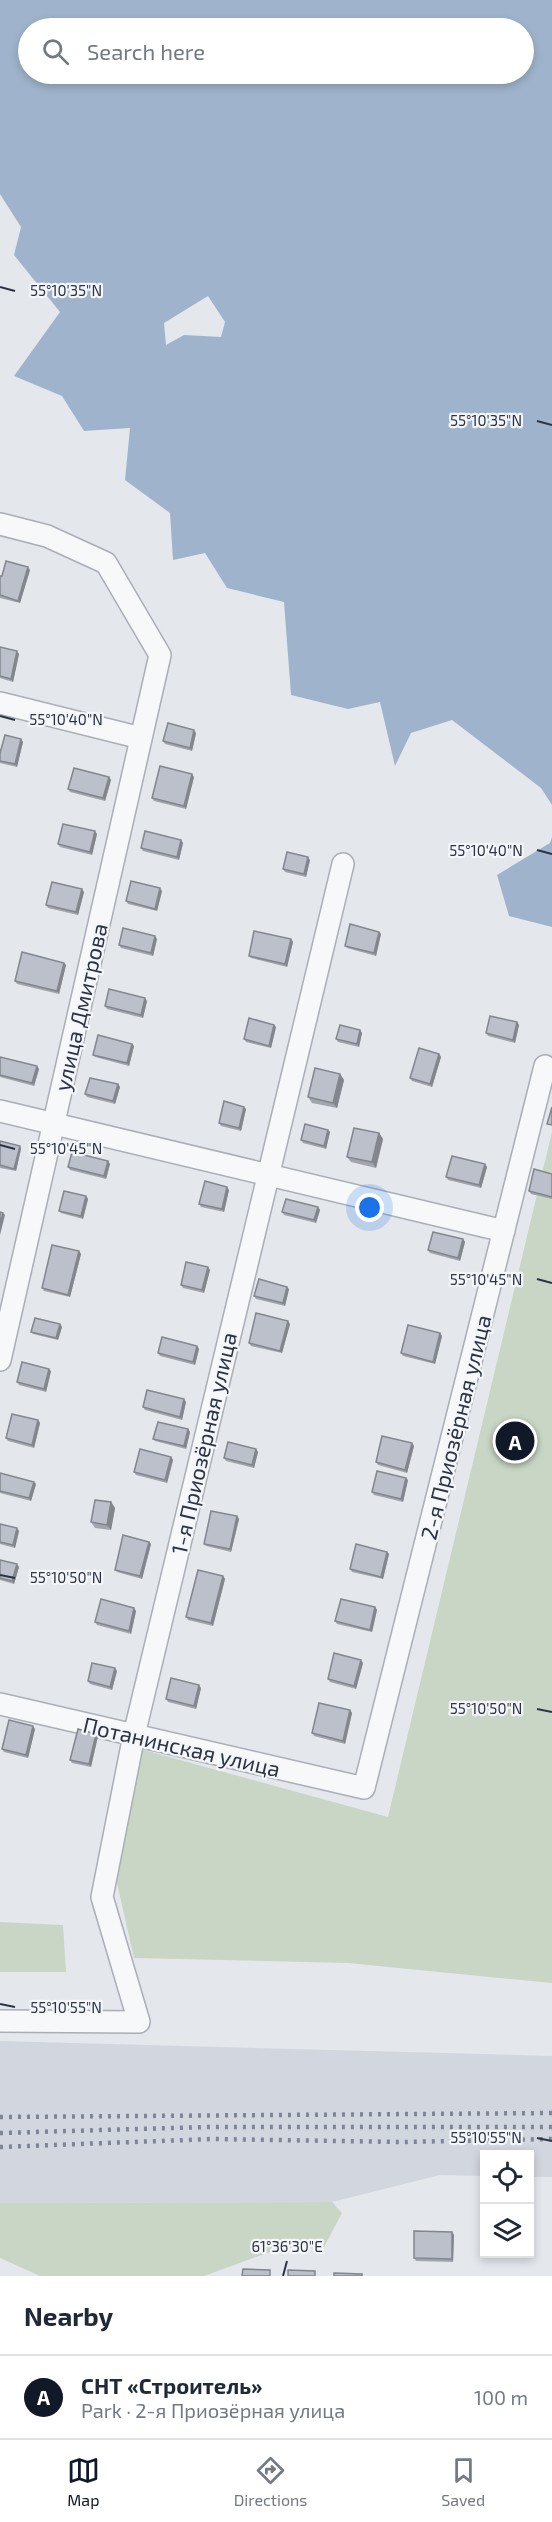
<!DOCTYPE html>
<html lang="en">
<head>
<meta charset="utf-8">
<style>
  body { margin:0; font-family:"Exo 2",sans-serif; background:#f2f2f3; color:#1f2937 }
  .controls { position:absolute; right:18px; bottom:18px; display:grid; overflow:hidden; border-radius:0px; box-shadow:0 3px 9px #0003 }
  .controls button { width:54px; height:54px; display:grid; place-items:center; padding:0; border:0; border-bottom:2px solid #e0e1e3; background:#fff; color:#1f2937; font:30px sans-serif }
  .you { position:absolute; left:370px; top:1208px; width:21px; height:21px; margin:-15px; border:4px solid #fff; border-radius:50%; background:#1a73e8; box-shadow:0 0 0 9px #1a73e833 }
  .badge { display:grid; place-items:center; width:39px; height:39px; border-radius:50%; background:#111827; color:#fff; font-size:20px; font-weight:700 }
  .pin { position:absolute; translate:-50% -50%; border:3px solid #fff; box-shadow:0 2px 6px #0006 }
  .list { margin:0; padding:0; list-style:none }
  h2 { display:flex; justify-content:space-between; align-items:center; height:78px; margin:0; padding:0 24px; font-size:26px }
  h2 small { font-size:20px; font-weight:400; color:#747a83 }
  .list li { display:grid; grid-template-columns:39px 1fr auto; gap:18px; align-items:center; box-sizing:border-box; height:84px; padding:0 24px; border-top:2px solid #e0e1e3 }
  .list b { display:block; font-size:22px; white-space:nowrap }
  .list p { margin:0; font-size:20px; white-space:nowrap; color:#747a83 }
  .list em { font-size:20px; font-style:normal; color:#747a83 }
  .icon { flex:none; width:33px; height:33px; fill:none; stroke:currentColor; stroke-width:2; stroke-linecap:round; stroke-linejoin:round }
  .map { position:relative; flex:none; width:552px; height:2276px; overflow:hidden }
  .search { position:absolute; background:#fff; box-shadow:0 3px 9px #0003; left:18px; right:18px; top:18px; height:66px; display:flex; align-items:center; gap:15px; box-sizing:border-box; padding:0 21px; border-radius:33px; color:#747a83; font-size:22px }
  .sheet { height:162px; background:#fff }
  nav { display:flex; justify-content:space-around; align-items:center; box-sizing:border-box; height:84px; border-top:2px solid #e0e1e3; background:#fff; font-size:16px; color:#747a83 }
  nav a { display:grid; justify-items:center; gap:3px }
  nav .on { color:#111827 }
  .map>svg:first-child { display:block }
</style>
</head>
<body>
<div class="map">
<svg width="552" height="2276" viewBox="0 0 552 2276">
  <rect width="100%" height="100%" fill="#e4e7ec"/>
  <path fill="#d2d6de" d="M0 2041 552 2056V2177H530V2154H484V2176L440 2175 332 2202 0 2203Z"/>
  <path fill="#c9d6c5" d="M552 1132V1983L348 1963 134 1958 114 1870 140 1749 388 1817Z
    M0 1922 63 1925 66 1972H0Z
    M332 2202 342 2213 324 2247 281 2248 204 2276H40L0 2258V2203Z"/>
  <path fill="#9fb4cc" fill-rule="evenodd" d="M0 0H552V805L541 788 452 720 411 733 395 766 380 702 348 709 291 695 284 602 227 588 205 553 173 560 170 513 125 480 130 428 84 431 62 396 14 376 60 312 14 255 21 227 0 194ZM28 28H524V74H28ZM208 296 225 322 221 337 184 335 166 345 164 323Z
    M552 837V927L509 916 497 875 550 843Z"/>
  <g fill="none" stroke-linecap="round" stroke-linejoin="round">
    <g stroke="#a9aeb7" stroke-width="24">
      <path id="minor" d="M0 524 47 536 106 563 160 655 0 1360
        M0 703 141 738
        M0 1111 504 1231
        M0 1704 364 1788 545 1066
        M0 2021 139 2022 102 1897 134 1735 343 864"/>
    </g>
    <use href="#minor" stroke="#f7f8fa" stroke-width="21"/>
    <path stroke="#7d8696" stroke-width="4.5" stroke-dasharray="3 6" stroke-linecap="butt" d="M0 2117 552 2113
      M0 2133 206 2127H552
      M0 2147 213 2139 402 2142 552 2139"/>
  </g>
  <path fill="#a1a5ae" d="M30 570 20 603 0 598V576H2Z
    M0 647 19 654 13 682 0 678Z
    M196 733 192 751 165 744 163 741Z
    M21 739 23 742 17 767 0 763V753Z
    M109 777 111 780 105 801 70 792 68 789Z
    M194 777 186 809 154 801 152 798Z
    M97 834 92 855 60 847 58 844Z
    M181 840 183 843 179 860 143 851 141 848Z
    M310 860 306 877 285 872 283 869Z
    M162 891 157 911 128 904 126 901Z
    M84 892 78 915 48 908 46 905Z
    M379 932 381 934 376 956 347 948 345 946Z
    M157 939 153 956 121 948 119 945Z
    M291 939 293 942 287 967 251 958 249 956Z
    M64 963 66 965 59 994 17 984 15 981Z
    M147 1001 143 1018 107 1009 105 1006Z
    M517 1022 519 1025 515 1043 488 1036 486 1033Z
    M274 1025 276 1027 271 1048 246 1042 244 1039Z
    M360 1030 362 1033 359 1047 338 1042 336 1039Z
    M132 1044 134 1046 129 1066 95 1057 93 1055Z
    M439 1054 441 1057 432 1087 412 1081 410 1078Z
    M0 1057 37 1066 39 1069 34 1086 0 1077Z
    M340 1074 344 1080 337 1108 312 1103 308 1097Z
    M118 1084 120 1087 115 1104 87 1097 85 1094Z
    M244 1107 246 1109 241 1131 221 1126 219 1123Z
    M328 1130 330 1132 326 1149 303 1143 301 1140Z
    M379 1133 383 1139 376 1168 351 1162 347 1157Z
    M0 1141 20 1146 21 1149 16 1171 0 1168Z
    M108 1161 110 1164 106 1179 70 1170 68 1167Z
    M485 1164 487 1167 481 1188 448 1180 446 1177Z
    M552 1174V1199L531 1194 529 1191Z
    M229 1190 224 1212 201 1207 199 1204Z
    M86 1196 88 1199 83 1219 61 1213 59 1211Z
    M318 1207 320 1210 316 1223 284 1215 282 1212Z
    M463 1239 465 1242 460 1261 430 1253 428 1250Z
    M79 1251 81 1254 70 1297 44 1291 42 1288Z
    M210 1270 204 1293 183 1288 181 1285Z
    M289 1289 285 1306 256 1299 254 1296Z
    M60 1324 62 1327 58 1340 33 1334 31 1332Z
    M290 1324 282 1353 251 1346 249 1343Z
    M442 1336 435 1364 403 1356 401 1353Z
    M197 1346 199 1349 195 1365 160 1356 158 1353Z
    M51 1371 46 1392 19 1385 17 1382Z
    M186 1402 182 1420 145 1410 143 1407Z
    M38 1420 40 1423 34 1448 8 1441 6 1438Z
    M188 1429 190 1432 186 1449 155 1441 153 1439Z
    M412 1443 414 1446 407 1473 378 1465 376 1462Z
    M256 1449 258 1452 254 1468 226 1461 224 1458Z
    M171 1457 173 1460 167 1483 136 1475 134 1472Z
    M0 1473 36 1484 31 1501 0 1493Z
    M408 1480 403 1502 374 1495 372 1492Z
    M111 1502 115 1508 111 1530 95 1528 91 1522Z
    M237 1516 239 1519 231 1552 206 1546 204 1544Z
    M0 1524 19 1531 15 1548 0 1544Z
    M149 1542 151 1544 142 1579 117 1572 115 1570Z
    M387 1552 389 1554 383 1579 352 1572 350 1569Z
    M0 1560 19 1567 14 1584 0 1580Z
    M223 1576 225 1579 213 1626 188 1620 186 1617Z
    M375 1607 377 1610 372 1632 337 1624 335 1621Z
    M136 1611 131 1634 97 1625 95 1622Z
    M363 1663 356 1689 330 1682 328 1679Z
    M117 1671 112 1690 90 1684 88 1681Z
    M201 1688 196 1709 168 1702 166 1699Z
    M350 1710 352 1713 345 1744 314 1736 312 1733Z
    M35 1729 28 1758 4 1752 2 1749Z
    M98 1736 91 1767 72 1763 70 1760Z
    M452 2232 454 2235 453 2262 416 2261 414 2258Z"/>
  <path fill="#83868d" d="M28 567 30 570 20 603 18 601Z
    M17 651 19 654 13 682 11 679Z
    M194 730 196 733 192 751 190 748Z
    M21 739 23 742 17 767 15 764Z
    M192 774 194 777 186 809 184 806Z
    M109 777 111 780 105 801 103 798Z
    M95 831 97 834 92 855 90 852Z
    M181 840 183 843 179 860 177 857Z
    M308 857 310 860 306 877 304 874Z
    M160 888 162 891 157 911 155 909Z
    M82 889 84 892 78 915 76 912Z
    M379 932 381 934 376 956 374 953Z
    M155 936 157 939 153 956 151 953Z
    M291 939 293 942 287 967 285 964Z
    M64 963 66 965 59 994 57 991Z
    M145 998 147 1001 143 1018 141 1015Z
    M517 1022 519 1025 515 1043 513 1040Z
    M274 1025 276 1027 271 1048 269 1046Z
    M360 1030 362 1033 359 1047 357 1044Z
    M132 1044 134 1046 129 1066 127 1063Z
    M439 1054 441 1057 432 1087 430 1084Z
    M37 1066 39 1069 34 1086 32 1083Z
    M340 1074 344 1080 337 1108 333 1103Z
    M118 1084 120 1087 115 1104 113 1101Z
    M244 1107 246 1109 241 1131 239 1128Z
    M328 1130 330 1132 326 1149 324 1146Z
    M379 1133 383 1139 376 1168 372 1162Z
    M20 1146 21 1149 16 1171 14 1169Z
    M108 1161 110 1164 106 1179 104 1176Z
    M485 1164 487 1167 481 1188 479 1185Z
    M227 1187 229 1190 224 1212 222 1209Z
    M86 1196 88 1199 83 1219 81 1216Z
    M318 1207 320 1210 316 1223 314 1220Z
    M3 1213 5 1215 0 1235V1224Z
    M463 1239 465 1242 460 1261 458 1258Z
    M79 1251 81 1254 70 1297 68 1295Z
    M208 1267 210 1270 204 1293 202 1290Z
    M287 1287 289 1289 285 1306 283 1303Z
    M288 1321 290 1324 282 1353 280 1351Z
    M60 1324 62 1327 58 1340 56 1338Z
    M440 1333 442 1336 435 1364 433 1362Z
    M197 1346 199 1349 195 1365 193 1362Z
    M49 1369 51 1371 46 1392 44 1389Z
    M184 1399 186 1402 182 1420 180 1417Z
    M38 1420 40 1423 34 1448 32 1445Z
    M188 1429 190 1432 186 1449 184 1446Z
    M412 1443 414 1446 407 1473 405 1470Z
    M256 1449 258 1452 254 1468 252 1465Z
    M171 1457 173 1460 167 1483 165 1480Z
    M406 1478 408 1480 403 1502 401 1499Z
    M34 1482 36 1484 31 1501 29 1498Z
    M111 1502 115 1508 111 1530 107 1525Z
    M237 1516 239 1519 231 1552 230 1549Z
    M17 1528 19 1531 15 1548 13 1545Z
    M149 1542 151 1544 142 1579 140 1576Z
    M387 1552 389 1554 383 1579 381 1577Z
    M17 1564 19 1567 14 1584 12 1581Z
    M223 1576 225 1579 213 1626 211 1623Z
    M375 1607 377 1610 372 1632 370 1630Z
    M134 1608 136 1611 131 1634 129 1631Z
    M361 1660 363 1663 356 1689 354 1686Z
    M115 1668 117 1671 112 1690 110 1687Z
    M199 1685 201 1688 196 1709 194 1706Z
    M350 1710 352 1713 345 1744 343 1741Z
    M33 1726 35 1729 28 1758 26 1755Z
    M96 1734 98 1736 91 1767 89 1764Z
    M452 2232 454 2235 453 2262 452 2259Z"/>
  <path fill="#bbc0ca" stroke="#83868d" stroke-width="1.5" d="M6 561 28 567 18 601 0 595V576H2Z
    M0 647 17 651 11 679 0 676Z
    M168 723 194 730 190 748 163 741Z
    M5 735 21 739 15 764 0 761V753Z
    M160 766 192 774 184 806 152 798Z
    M74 768 109 777 103 798 68 789Z
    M63 824 95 831 90 852 58 844Z
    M145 831 181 840 177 857 141 848Z
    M287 852 308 857 304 874 283 869Z
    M131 881 160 888 155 909 126 901Z
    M52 882 82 889 76 912 46 905Z
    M350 924 379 932 374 953 345 946Z
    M123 928 155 936 151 953 119 945Z
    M254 931 291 939 285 964 249 956Z
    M22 952 64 963 57 991 15 981Z
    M109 989 145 998 141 1015 105 1006Z
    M490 1016 517 1022 513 1040 486 1033Z
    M249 1018 274 1025 269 1046 244 1039Z
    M340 1025 360 1030 357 1044 336 1039Z
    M98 1035 132 1044 127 1063 93 1055Z
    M419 1048 439 1054 430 1084 410 1078Z
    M0 1057 37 1066 32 1083 0 1075Z
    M315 1068 340 1074 333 1103 308 1097Z
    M90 1078 118 1084 113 1101 85 1094Z
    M224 1101 244 1107 239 1128 219 1123Z
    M552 1107V1125L547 1124Z
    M305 1124 328 1130 324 1146 301 1140Z
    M354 1128 379 1133 372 1162 347 1157Z
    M0 1141 20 1146 14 1169 0 1165Z
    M72 1152 108 1161 104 1176 68 1167Z
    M452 1156 485 1164 479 1185 446 1177Z
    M534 1169 552 1174V1197L529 1191Z
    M205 1181 227 1187 222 1209 199 1204Z
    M64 1191 86 1196 81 1216 59 1211Z
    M286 1199 318 1207 314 1220 282 1212Z
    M0 1212 3 1213 0 1224Z
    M433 1232 463 1239 458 1258 428 1250Z
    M52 1245 79 1251 68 1295 42 1288Z
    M186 1262 208 1267 202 1290 181 1285Z
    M259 1279 287 1287 283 1303 254 1296Z
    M256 1313 288 1321 280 1351 249 1343Z
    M35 1318 60 1324 56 1338 31 1332Z
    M408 1325 440 1333 433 1362 401 1353Z
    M162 1337 197 1346 193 1362 158 1353Z
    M22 1362 49 1369 44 1389 17 1382Z
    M147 1390 184 1399 180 1417 143 1407Z
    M12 1414 38 1420 32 1445 6 1438Z
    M158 1422 188 1429 184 1446 153 1439Z
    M382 1436 412 1443 405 1470 376 1462Z
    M228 1442 256 1449 252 1465 224 1458Z
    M140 1449 171 1457 165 1480 134 1472Z
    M377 1471 406 1478 401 1499 372 1492Z
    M0 1473 34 1482 29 1498 0 1491Z
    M95 1500 111 1502 107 1525 91 1522Z
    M211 1511 237 1516 230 1549 204 1544Z
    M0 1524 17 1528 13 1545 0 1542Z
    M123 1535 149 1542 140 1576 115 1570Z
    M356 1544 387 1552 381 1577 350 1569Z
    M0 1560 17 1564 12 1581 0 1578Z
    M198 1570 223 1576 211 1623 186 1617Z
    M101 1599 134 1608 129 1631 95 1622Z
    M341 1599 375 1607 370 1630 335 1621Z
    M334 1653 361 1660 354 1686 328 1679Z
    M92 1663 115 1668 110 1687 88 1681Z
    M171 1678 199 1685 194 1706 166 1699Z
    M319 1703 350 1710 343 1741 312 1733Z
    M9 1720 33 1726 26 1755 2 1749Z
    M78 1729 96 1734 89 1764 70 1760Z
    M414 2231 452 2232V2259L414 2258Z
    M243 2269 270 2270V2276H242Z
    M288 2270 315 2271V2276H288Z
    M334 2273 362 2274V2276H334Z"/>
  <path fill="none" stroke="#2b3445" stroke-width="2" d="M0 287 15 291M537 421 552 425M0 716 15 720M537 850 552 854M0 1145 15 1149M537 1279 552 1283M0 1575 15 1578M537 1709 552 1712M0 2004 15 2007M537 2138 552 2141M283 2276 287 2261"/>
  <g text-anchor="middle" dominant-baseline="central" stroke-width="4.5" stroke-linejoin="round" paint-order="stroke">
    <g font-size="22" fill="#2b3445" stroke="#f4f6f9">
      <text transform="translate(80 1007) rotate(-77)">улица Дмитрова</text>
      <text transform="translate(455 1427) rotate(-76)">2-я Приозёрная улица</text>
      <text transform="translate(203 1443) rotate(-77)">1-я Приозёрная улица</text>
      <text transform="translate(182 1746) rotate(13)">Потанинская улица</text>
    </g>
  </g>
  <g font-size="15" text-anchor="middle" fill="#2b3445" stroke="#f4f6f9" stroke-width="4.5" stroke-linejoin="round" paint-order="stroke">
    <text x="66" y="296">55°10'35"N</text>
    <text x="486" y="426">55°10'35"N</text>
    <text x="66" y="725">55°10'40"N</text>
    <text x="486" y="856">55°10'40"N</text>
    <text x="66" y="1154">55°10'45"N</text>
    <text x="486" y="1285">55°10'45"N</text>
    <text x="66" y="1583">55°10'50"N</text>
    <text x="486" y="1714">55°10'50"N</text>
    <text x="66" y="2013">55°10'55"N</text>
    <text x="486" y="2143">55°10'55"N</text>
    <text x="287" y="2252">61°36'30"E</text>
  </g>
</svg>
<div class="controls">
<button><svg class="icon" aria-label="locate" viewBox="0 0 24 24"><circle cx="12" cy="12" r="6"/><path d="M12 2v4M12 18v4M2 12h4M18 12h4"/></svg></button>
<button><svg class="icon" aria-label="layers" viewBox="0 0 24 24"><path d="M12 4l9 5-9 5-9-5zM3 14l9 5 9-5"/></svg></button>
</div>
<div class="you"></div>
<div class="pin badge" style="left:515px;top:1441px">A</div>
<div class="search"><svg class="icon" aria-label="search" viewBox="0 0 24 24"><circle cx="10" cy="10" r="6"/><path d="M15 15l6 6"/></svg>Search here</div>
</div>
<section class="sheet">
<h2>Nearby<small></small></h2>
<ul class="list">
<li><span class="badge">A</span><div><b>СНТ «Строитель»</b><p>Park · 2-я Приозёрная улица</p></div><em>100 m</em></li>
</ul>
</section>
<nav>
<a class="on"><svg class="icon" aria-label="map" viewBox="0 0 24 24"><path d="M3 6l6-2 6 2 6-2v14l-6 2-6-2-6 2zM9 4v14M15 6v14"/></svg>Map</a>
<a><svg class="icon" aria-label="directions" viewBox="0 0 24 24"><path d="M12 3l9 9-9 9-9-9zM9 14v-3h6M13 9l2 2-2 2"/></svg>Directions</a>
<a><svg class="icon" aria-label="saved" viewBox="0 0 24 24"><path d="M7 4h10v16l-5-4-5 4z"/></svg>Saved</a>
</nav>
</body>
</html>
